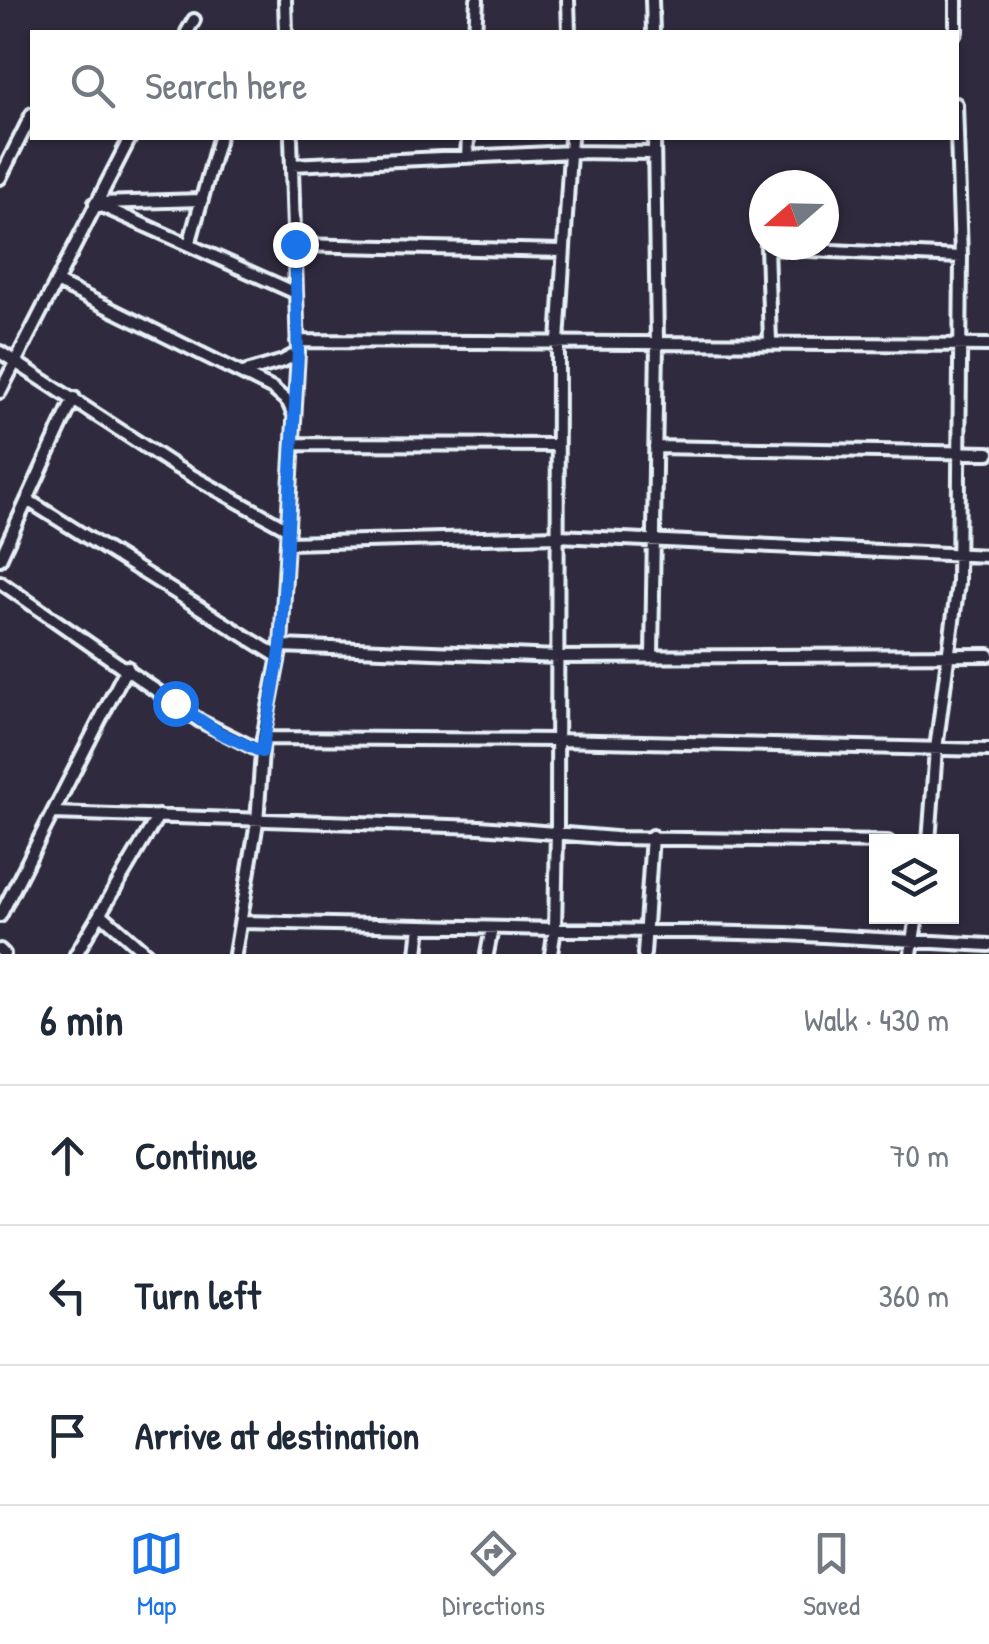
<!DOCTYPE html>
<html lang="en">
<head>
<meta charset="utf-8">
<style>
  body { margin:0; font-family:"Patrick Hand",sans-serif; background:#f6f6f7; color:#1f2937 }
  .controls { position:absolute; right:30px; bottom:30px; display:grid; overflow:hidden; border-radius:0px; box-shadow:0 2px 8px #0004 }
  .controls button { width:90px; height:90px; display:grid; place-items:center; padding:0; border:0; border-bottom:2px solid #e0e1e3; background:#fff; color:#1f2937; font:50px sans-serif }
  .compass { position:absolute; left:749px; top:170px; width:90px; height:90px; border-radius:50%; background:#fff; box-shadow:0 2px 8px #0004; rotate:250deg }
  .stop { position:absolute; width:30px; height:30px; margin:-22px; border:8px solid #1a73e8; border-radius:50%; background:#fff }
  .stop.end { background:#1a73e8; border-color:#fff; box-shadow:0 2px 10px #0008 }
  .list { margin:0; padding:0; list-style:none }
  h2 { display:flex; justify-content:space-between; align-items:center; height:130px; margin:0; padding:0 40px; font-size:42px }
  h2 small { font-size:32px; font-weight:400; color:#747a83 }
  .list li { display:grid; grid-template-columns:65px 1fr auto; gap:30px; align-items:center; box-sizing:border-box; height:140px; padding:0 40px; border-top:2px solid #e0e1e3 }
  .list b { display:block; font-size:38px; white-space:nowrap }
  .list em { font-size:32px; font-style:normal; color:#747a83 }
  .icon { flex:none; width:55px; height:55px; fill:none; stroke:currentColor; stroke-width:2; stroke-linecap:round; stroke-linejoin:round }
  .map { position:relative; flex:none; width:989px; height:954px; overflow:hidden }
  .search { position:absolute; background:#fff; box-shadow:0 2px 8px #0004; left:30px; right:30px; top:30px; height:110px; display:flex; align-items:center; gap:25px; box-sizing:border-box; padding:0 35px; border-radius:0px; color:#747a83; font-size:38px }
  .sheet { height:550px; background:#fff }
  nav { display:flex; justify-content:space-around; align-items:center; box-sizing:border-box; height:140px; border-top:2px solid #e0e1e3; background:#fff; font-size:28px; color:#747a83 }
  nav a { display:grid; justify-items:center; gap:5px }
  nav .on { color:#1a73e8 }
  .map>svg:first-child { display:block }
</style>
</head>
<body>
<div class="map">
<svg width="989" height="954" viewBox="0 0 989 954">
  <rect width="100%" height="100%" fill="#2f2a3d"/>
  <filter id="ink" filterUnits="userSpaceOnUse"><feTurbulence type="fractalNoise" baseFrequency=".01" numOctaves="2"/><feDisplacementMap in="SourceGraphic" scale="20" xChannelSelector="R" yChannelSelector="G"/><feConvolveMatrix kernelMatrix="1 2 1 2 8 2 1 2 1" color-interpolation-filters="sRGB"/></filter>
  <g filter="url(#ink)">
    <g fill="none" stroke-linecap="round" stroke-linejoin="round">
      <g stroke="#e8f1f8" stroke-width="18">
        <path id="street" d="M285 0 286 32
          M568 0 569 32
          M652 0 653 32
          M956 0V32
          M187 32 194 20
          M475 32 477 0
          M467 157 468 138
          M292 165 571 152 654 153
          M0 178 32 114
          M95 203 296 293
          M98 203 202 200
          M189 245 219 138
          M295 245 563 251
          M767 245 770 343
          M767 248 961 257
          M56 282 273 389 288 402 293 413
          M297 341 989 345
          M0 352 176 467 288 529
          M243 373 283 361 298 353
          M0 392 130 138
          M294 444 558 445
          M655 447 989 453
          M29 501 277 656
          M287 543 558 536 989 556
          M0 559 74 398
          M0 582 200 721 262 752
          M281 646 558 657 989 655
          M652 656 657 343 654 138
          M263 738 555 740 989 750
          M53 813 480 827 615 838 888 842
          M929 842 936 749 958 583 961 257 956 104
          M100 913 147 954
          M0 916 127 667
          M241 922 787 934 989 945
          M0 950 4 954
          M76 954 158 816
          M235 954 257 822 263 738 281 646 298 353 291 138
          M417 954 420 926
          M487 954 492 928
          M551 954 555 929 557 831 558 342 571 138
          M644 954 652 836
          M911 954 917 916"/>
      </g>
      <use href="#street" stroke="#2f2a3d" stroke-width="10"/>
    </g>
  </g>
  <g fill="none" stroke-linecap="round" stroke-linejoin="round" filter="url(#ink)">
    <path stroke="#1a73e8" stroke-width="12" d="M175 703 220 733 262 752 281 646 298 353 295 244"/>
  </g>
</svg>
<div class="controls">
<button><svg class="icon" aria-label="layers" viewBox="0 0 24 24"><path d="M12 4l9 5-9 5-9-5zM3 14l9 5 9-5"/></svg></button>
</div>
<svg class="compass" viewBox="-18 -18 36 36"><path d="M0-13l5 13h-10z" fill="#e53935"/><path d="M0 13l5-13h-10z" fill="#747a83"/></svg>
<div class="stop" style="left:175px;top:703px"></div>
<div class="stop end" style="left:295px;top:244px"></div>
<div class="search"><svg class="icon" aria-label="search" viewBox="0 0 24 24"><circle cx="10" cy="10" r="6"/><path d="M15 15l6 6"/></svg>Search here</div>
</div>
<section class="sheet">
<h2>6 min<small>Walk · 430 m</small></h2>
<ul class="list">
<li><svg class="icon" aria-label="ahead" viewBox="0 0 24 24"><path d="M12 20V5M6 11l6-6 6 6"/></svg><div><b>Continue</b></div><em>70 m</em></li>
<li><svg class="icon" aria-label="left" viewBox="0 0 24 24"><path d="M17 20v-9H6M10 6l-5 5 5 5"/></svg><div><b>Turn left</b></div><em>360 m</em></li>
<li><svg class="icon" aria-label="arrive" viewBox="0 0 24 24"><path d="M6 21V4h12l-3 4 3 4H6"/></svg><div><b>Arrive at destination</b></div></li>
</ul>
</section>
<nav>
<a class="on"><svg class="icon" aria-label="map" viewBox="0 0 24 24"><path d="M3 6l6-2 6 2 6-2v14l-6 2-6-2-6 2zM9 4v14M15 6v14"/></svg>Map</a>
<a><svg class="icon" aria-label="directions" viewBox="0 0 24 24"><path d="M12 3l9 9-9 9-9-9zM9 14v-3h6M13 9l2 2-2 2"/></svg>Directions</a>
<a><svg class="icon" aria-label="saved" viewBox="0 0 24 24"><path d="M7 4h10v16l-5-4-5 4z"/></svg>Saved</a>
</nav>
</body>
</html>
